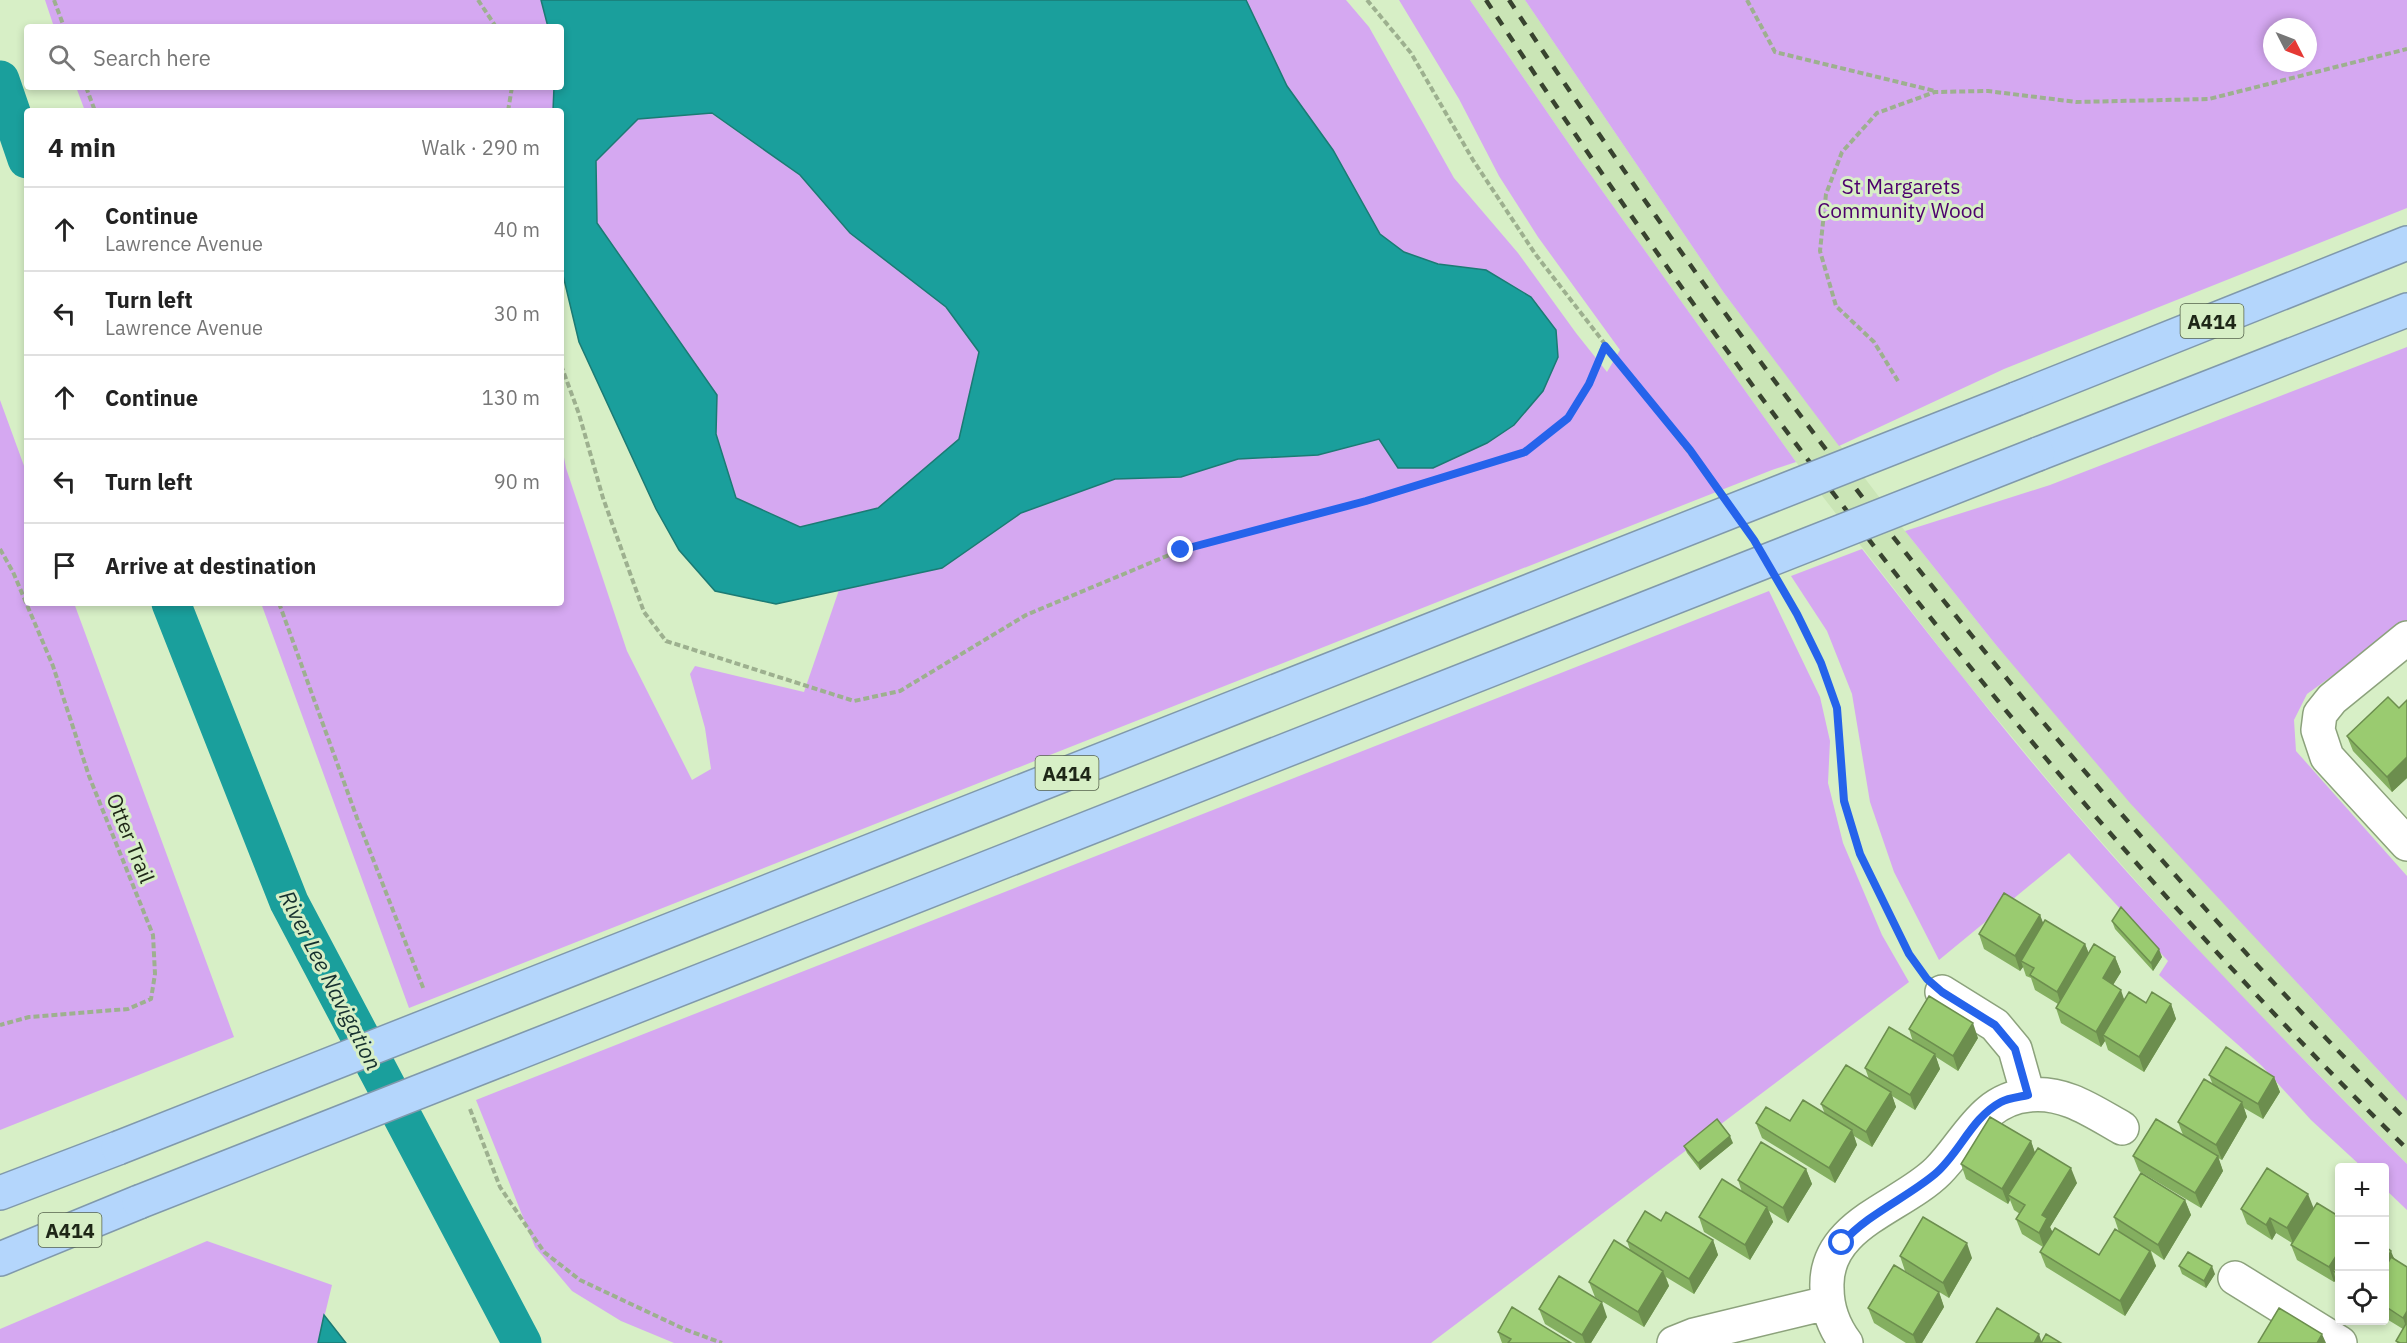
<!DOCTYPE html>
<html lang="en">
<head>
<meta charset="utf-8">
<style>
  body { margin:0; font-family:"IBM Plex Sans",sans-serif; background:#f2f2f2; color:#222 }
  .controls { position:absolute; right:18px; bottom:18px; display:grid; overflow:hidden; border-radius:6px; box-shadow:0 3px 9px #0003 }
  .controls button { width:54px; height:54px; display:grid; place-items:center; padding:0; border:0; border-bottom:2px solid #e0e0e0; background:#fff; color:#222; font:30px sans-serif }
  .compass { position:absolute; left:2263px; top:18px; width:54px; height:54px; border-radius:50%; background:#fff; box-shadow:0 3px 9px #0003; rotate:132deg }
  .stop { position:absolute; width:18px; height:18px; margin:-14px; border:4px solid #2563eb; border-radius:50%; background:#fff }
  .stop.end { background:#2563eb; border-color:#fff; box-shadow:0 2px 6px #0008 }
  .list { margin:0; padding:0; list-style:none }
  h2 { display:flex; justify-content:space-between; align-items:center; height:78px; margin:0; padding:0 24px; font-size:26px }
  h2 small { font-size:20px; font-weight:400; color:#767676 }
  .list li { display:grid; grid-template-columns:39px 1fr auto; gap:18px; align-items:center; box-sizing:border-box; height:84px; padding:0 24px; border-top:2px solid #e0e0e0 }
  .list b { display:block; font-size:22px; white-space:nowrap }
  .list p { margin:0; font-size:20px; white-space:nowrap; color:#767676 }
  .list em { font-size:20px; font-style:normal; color:#767676 }
  .icon { flex:none; width:33px; height:33px; fill:none; stroke:currentColor; stroke-width:2; stroke-linecap:round; stroke-linejoin:round }
  .map { position:relative; flex:none; width:2407px; height:1343px; overflow:hidden }
  .search { position:absolute; background:#fff; box-shadow:0 3px 9px #0003; left:24px; top:24px; width:540px; height:66px; display:flex; align-items:center; gap:15px; box-sizing:border-box; padding:0 21px; border-radius:6px; color:#767676; font-size:22px }
  .panel { position:absolute; background:#fff; box-shadow:0 3px 9px #0003; left:24px; top:108px; width:540px; height:498px; border-radius:6px }
  .map>svg:first-child { display:block }
</style>
</head>
<body>
<div class="map">
<svg width="2407" height="1343" viewBox="0 0 2407 1343">
  <rect width="100%" height="100%" fill="#d7efc6"/>
  <path fill="#cae5b6" d="M1470 0H1525L1724 293 1905 531 1996 645 2312 999 2407 1101V1164L2234 989 2143 889 2061 796 1960 674 1796 462 1578 157Z"/>
  <path fill="#d5a8f1" fill-rule="evenodd" d="M45 0H541L548 27H54Z
    M1246 0H1346L1369 27 1454 178 1518 253 1576 333 1607 372 1620 350 1538 237 1499 176 1459 99 1399 0H1470L1578 157 1796 462 1772 470 409 1008 261 603H561V441L566 468 627 651 692 780 711 769 705 728 690 674 695 666 804 692 839 590 942 568 1021 513 1115 479 1181 477 1238 459 1318 455 1379 439 1531 297 1486 270 1438 264 1404 252 1380 234 1333 150 1287 86Z
    M1525 0H2407V208L2004 369 1839 446 1724 293ZM2272 27H2308V63H2272Z
    M76 87H554L553 111H85Z
    M711 113 800 175 850 233 946 307 979 352 959 439 878 508 800 527 736 498 716 434 717 395 597 223 596 161 638 119Z
    M2407 347V622L2307 694 2294 720 2296 751 2407 876V1101L2130 803 1996 645 1905 531 2050 485Z
    M0 400 27 474V603H74L234 1037 0 1130Z
    M1862 549C1927 632 1992 716 2061 797 2171 925 2288 1045 2407 1164V1210L2385 1189 2384 1168 2362 1167 2311 1120 2262 1066 2159 975 2168 961 2069 853 1939 960 1894 872 1870 802 1852 694 1827 631 1791 576Z
    M1769 591 1820 697 1830 741 1828 783 1843 843 1882 935 1909 982 1431 1343H674L621 1321 572 1291 535 1247 476 1100Z
    M207 1241 332 1285 318 1343H0V1329Z"/>
  <path fill="#1a9f9c" stroke="#1b7b74" stroke-width="1.5" fill-rule="evenodd" d="M541 0H1246L1287 86 1333 150 1380 234 1404 252 1438 264 1486 270 1531 297 1556 330 1558 357 1543 391 1514 425 1487 443 1433 468H1398L1379 439 1318 455 1238 459 1181 477 1115 479 1021 513 942 568 776 604 715 591 679 550 656 509 579 342 561 267V111H553L554 87H561V27H548ZM712 113 800 175 850 233 946 307 979 352 959 439 878 508 800 527 736 498 716 434 717 395 597 223 596 161 638 119Z
    M324 1315 346 1343H318Z"/>
  <g fill="none" stroke-linecap="round" stroke-linejoin="round">
    <path stroke="#1a9f9c" stroke-width="39" d="M0 80 27 159
      M171 603 289 902 522 1343"/>
    <g stroke="#8ca27c" stroke-width="36">
      <path id="minor" d="M2407 638 2332 699 2320 714 2318 730 2327 757 2407 844
        M1942 992 1995 1025 2015 1049 2028 1095
        M2235 1278 2340 1343
        M1674 1343 1694 1335 1827 1303
        M1846 1343C1834 1327 1827 1308 1827 1288 1824 1224 1901 1208 1938 1171 1967 1142 1982 1099 2029 1095 2064 1091 2092 1111 2122 1128"/>
    </g>
    <g stroke="#8099ac" stroke-width="36">
      <path id="highway" d="M2016 399 2407 243
        M2038 454 2407 310
        M0 1193 118 1148
        M0 1259 139 1202"/>
    </g>
    <path stroke="#9db08f" stroke-width="4" stroke-dasharray="6 3" stroke-linecap="butt" d="M54 0 64 27
      M478 0 496 27
      M1367 0 1411 53 1473 160 1536 255 1712 482
      M1747 0 1775 52 1935 91
      M86 87 95 111
      M508 111 512 87
      M561 365 579 414 603 498 644 612 666 641 854 701 900 691 1026 615 1181 550 1366 501 1525 452 1568 418 1589 384 1605 346
      M1898 381 1874 342 1836 306 1820 251 1826 194 1842 152 1877 113 1935 92 1988 91 2076 102 2209 99 2407 49
      M0 549 13 572 53 666 89 776 153 935 155 974 151 999 128 1009 29 1017 0 1025
      M1784 591 1821 663 1837 708 1844 801 1860 854 1909 954 1917 965
      M279 603 357 818 424 990
      M470 1109 500 1187 544 1252 580 1280 684 1329 722 1343"/>
    <use href="#minor" stroke="#fff" stroke-width="33"/>
    <use href="#highway" stroke="#b4d6fc" stroke-width="33"/>
    <path stroke="#38432f" stroke-width="4.5" stroke-dasharray="10 10" stroke-linecap="butt" d="M1486 0C1752 408 2059 807 2407 1149
      M1509 0C1773 401 2068 781 2407 1121"/>
    <g stroke="#8099ac" stroke-width="36" stroke-linecap="butt">
      <path id="highway-bridge" d="M118 1148 2016 399
        M139 1202 2038 454"/>
    </g>
    <use href="#highway-bridge" stroke="#b4d6fc" stroke-width="33"/>
  </g>
  <path fill="#84af60" d="M2407 700V778L2392 792 2353 751 2347 736 2399 708Z
    M2040 915 2043 924 2085 944 2089 954 2115 957 2121 972 2113 985 2124 999 2146 1003 2171 1004 2176 1019 2144 1072 2108 1050 2105 1041 2101 1047 2061 1023 2056 1008 2058 1004 2035 990 2031 978 2026 976 2023 967 2020 971 1984 949 1979 934Z
    M2112 921 2162 957 2153 971 2115 929Z
    M1909 1029 1978 1038 1958 1071 1936 1057 1940 1069 1915 1110 1892 1096 1896 1107 1872 1147 1854 1136 1857 1145 1835 1183 1762 1138 1756 1123 1790 1121 1825 1114 1821 1104 1869 1079 1865 1068 1913 1042Z
    M2209 1075 2274 1077 2280 1092 2263 1119 2244 1108 2247 1117 2222 1160 2218 1158 2223 1171 2201 1208 2139 1171 2133 1156 2183 1135 2178 1122 2213 1085Z
    M2031 1141 2035 1153 2077 1183 2050 1227 2052 1232 2099 1255 2119 1232 2114 1217 2185 1200 2191 1215 2164 1260 2151 1251 2156 1266 2125 1316 2046 1267 2040 1252 2043 1247 2022 1234 2016 1219 2020 1214 2014 1210 2010 1200 2008 1204 1966 1179 1961 1164Z
    M1733 1143 1700 1170 1687 1153 1684 1146Z
    M1806 1169 1812 1184 1788 1223 1769 1211 1773 1222 1750 1260 1704 1232 1699 1217 1742 1192 1738 1180Z
    M2241 1209H2314L2340 1217V1287L2336 1280 2334 1282 2297 1260 2291 1245 2292 1243 2276 1233 2272 1240 2247 1224Z
    M1661 1221 1713 1240 1718 1255 1694 1294 1666 1277 1669 1286 1644 1327 1595 1297 1589 1282 1630 1250 1627 1241Z
    M2385 1246 2395 1259 2407 1267V1343H2397L2396 1341 2403 1329 2385 1318Z
    M1900 1256 1972 1258 1949 1298 1905 1271Z
    M2179 1266 2215 1274 2206 1288 2182 1274Z
    M1939 1292 1944 1307 1922 1343H1906L1874 1323 1868 1308Z
    M1539 1309 1607 1317 1591 1343H1576L1545 1324Z
    M1498 1332 1571 1343H1502Z"/>
  <path fill="#6c8e4e" d="M2407 757V778L2392 792 2387 777Z
    M2040 915 2046 930 2021 961 2023 967 2020 971 2015 956Z
    M2085 944 2091 959 2062 1007 2057 992Z
    M2159 949 2162 957 2153 971 2151 963Z
    M2115 957 2121 972 2108 993 2103 978Z
    M2121 990 2126 1005 2103 1035 2105 1041 2101 1047 2096 1032Z
    M2171 1004 2176 1019 2144 1072 2139 1057Z
    M1973 1023 1978 1038 1958 1071 1953 1056Z
    M1935 1054 1940 1069 1915 1110 1910 1095Z
    M2274 1077 2280 1092 2263 1119 2258 1104Z
    M1891 1092 1896 1107 1872 1147 1866 1132Z
    M2242 1102 2247 1117 2222 1160 2216 1145Z
    M1852 1130 1857 1145 1835 1183 1829 1168Z
    M1730 1136 1733 1143 1700 1170 1698 1163Z
    M2031 1141 2036 1156 2008 1195 2010 1200 2008 1204 2002 1189Z
    M2218 1156 2223 1171 2201 1208 2195 1193Z
    M2071 1168 2077 1183 2050 1227 2053 1233 2044 1248 2039 1233 2042 1215Z
    M1806 1169 1812 1184 1788 1223 1783 1208Z
    M2308 1194 2314 1209 2293 1243 2287 1228Z
    M2185 1200 2191 1215 2164 1260 2158 1245Z
    M1767 1207 1773 1222 1750 1260 1745 1245Z
    M2270 1218 2276 1233 2272 1240 2266 1225Z
    M1713 1240 1718 1255 1694 1294 1689 1279Z
    M1967 1243 1972 1258 1949 1298 1943 1283Z
    M2340 1250V1274L2333 1271 2336 1280 2334 1282 2329 1267Z
    M2150 1251 2156 1266 2125 1316 2120 1301Z
    M2391 1251 2397 1266 2385 1286V1262Z
    M2212 1266 2215 1274 2206 1288 2204 1281Z
    M1663 1271 1669 1286 1644 1327 1638 1312Z
    M1939 1292 1944 1307 1922 1343H1916L1913 1335Z
    M1602 1302 1607 1317 1591 1343H1585L1582 1335Z
    M2407 1311V1330L2403 1318Z
    M2039 1334 2042 1343H2034Z
    M2322 1334 2326 1343H2317Z"/>
  <path fill="#9acb70" stroke="#6c8e4e" stroke-width="1.5" d="M2388 697 2399 708 2407 700V757L2387 777 2347 736Z
    M2004 893 2040 915 2015 956 1979 934Z
    M2121 907 2159 949 2151 963 2112 921Z
    M2045 920 2085 944 2057 992 2030 975 2034 968 2021 961Z
    M2094 944 2115 957 2103 978 2121 990 2096 1032 2056 1008Z
    M2129 992 2146 1003 2152 992 2171 1004 2139 1057 2103 1035Z
    M1929 996 1973 1023 1953 1056 1909 1029Z
    M1889 1027 1935 1054 1910 1095 1865 1068Z
    M2226 1047 2274 1077 2258 1104 2209 1075Z
    M1846 1065 1891 1092 1866 1132 1821 1104Z
    M2204 1079 2242 1102 2216 1145 2178 1122Z
    M1803 1100 1852 1130 1829 1168 1756 1123 1766 1107 1790 1121Z
    M1990 1117 2031 1141 2002 1189 1961 1164Z
    M1717 1119 1730 1136 1698 1163 1684 1146Z
    M2156 1119 2218 1156 2195 1193 2133 1156Z
    M1761 1142 1806 1169 1783 1208 1738 1180Z
    M2038 1148 2071 1168 2042 1215 2047 1218 2039 1233 2016 1219 2025 1205 2008 1195Z
    M2267 1168 2308 1194 2287 1228 2270 1218 2266 1225 2241 1209Z
    M2141 1173 2185 1200 2158 1245 2114 1217Z
    M1722 1179 1767 1207 1745 1245 1699 1217Z
    M2317 1203 2340 1217V1250L2329 1267 2291 1245Z
    M1645 1211 1661 1221 1666 1212 1713 1240 1689 1279 1627 1241Z
    M1923 1217 1967 1243 1943 1283 1900 1256Z
    M2055 1228 2099 1255 2115 1229 2150 1251 2120 1301 2040 1252Z
    M1614 1240 1663 1271 1638 1312 1589 1282Z
    M2385 1246 2391 1251 2385 1262Z
    M2188 1252 2212 1266 2204 1281 2179 1266Z
    M2391 1257 2407 1267V1311L2403 1318 2385 1306V1269Z
    M2340 1261V1275L2333 1271Z
    M1894 1265 1939 1292 1913 1335 1868 1308Z
    M1559 1276 1602 1302 1582 1335 1539 1309Z
    M1512 1307 1571 1343H1508L1511 1339 1498 1332Z
    M1997 1308 2039 1334 2034 1343H1976Z
    M2279 1308 2322 1334 2317 1343H2258Z
    M2407 1322V1343H2400L2396 1341Z
    M2046 1334 2061 1343H2041Z"/>
  <g fill="none" stroke-linecap="round" stroke-linejoin="round">
    <path stroke="#2563eb" stroke-width="8" d="M1181 550 1366 501 1525 452 1568 418 1589 384 1605 346 1690 450 1754 540 1797 614 1821 663 1837 708 1844 801 1860 854 1909 954 1927 979 1942 992 1995 1025 2015 1049 2028 1095C2019 1097 2008 1098 2001 1102 1971 1118 1960 1153 1935 1174 1905 1199 1869 1213 1842 1243"/>
  </g>
  <g text-anchor="middle" dominant-baseline="central" stroke-width="6" stroke-linejoin="round" paint-order="stroke">
    <g fill="#d7efc6" stroke="#56634c" stroke-width="1.5">
      <rect x="2180.5" y="304" width="63" height="34" rx="4.5"/>
      <rect x="1035.5" y="756" width="63" height="34" rx="4.5"/>
      <rect x="38.5" y="1213" width="63" height="34" rx="4.5"/>
    </g>
    <g font-size="20" font-weight="bold" fill="#1e2717">
      <text x="2212" y="321">A414</text>
      <text x="1067" y="773">A414</text>
      <text x="70" y="1230">A414</text>
    </g>
    <g font-size="21" fill="#4e016d" stroke="#d7efc6">
      <text x="1901" y="186">St Margarets<tspan x="1901" dy="24">Community Wood</tspan></text>
    </g>
    <g font-size="21" fill="#1e2717" stroke="#d7efc6">
      <text transform="translate(131 838) rotate(68)">Otter Trail</text>
    </g>
    <g font-size="22" font-style="italic" fill="#16302f" stroke="#d7efc6">
      <text transform="translate(331 980) rotate(63)">River Lee Navigation</text>
    </g>
  </g>
</svg>
<div class="controls">
<button>+</button>
<button>−</button>
<button><svg class="icon" aria-label="locate" viewBox="0 0 24 24"><circle cx="12" cy="12" r="6"/><path d="M12 2v4M12 18v4M2 12h4M18 12h4"/></svg></button>
</div>
<svg class="compass" viewBox="-18 -18 36 36"><path d="M0-13l5 13h-10z" fill="#e53935"/><path d="M0 13l5-13h-10z" fill="#767676"/></svg>
<div class="stop" style="left:1842px;top:1243px"></div>
<div class="stop end" style="left:1181px;top:550px"></div>
<div class="search"><svg class="icon" aria-label="search" viewBox="0 0 24 24"><circle cx="10" cy="10" r="6"/><path d="M15 15l6 6"/></svg>Search here</div>
<section class="panel">
<h2>4 min<small>Walk · 290 m</small></h2>
<ul class="list">
<li><svg class="icon" aria-label="ahead" viewBox="0 0 24 24"><path d="M12 20V5M6 11l6-6 6 6"/></svg><div><b>Continue</b><p>Lawrence Avenue</p></div><em>40 m</em></li>
<li><svg class="icon" aria-label="left" viewBox="0 0 24 24"><path d="M17 20v-9H6M10 6l-5 5 5 5"/></svg><div><b>Turn left</b><p>Lawrence Avenue</p></div><em>30 m</em></li>
<li><svg class="icon" aria-label="ahead" viewBox="0 0 24 24"><path d="M12 20V5M6 11l6-6 6 6"/></svg><div><b>Continue</b></div><em>130 m</em></li>
<li><svg class="icon" aria-label="left" viewBox="0 0 24 24"><path d="M17 20v-9H6M10 6l-5 5 5 5"/></svg><div><b>Turn left</b></div><em>90 m</em></li>
<li><svg class="icon" aria-label="arrive" viewBox="0 0 24 24"><path d="M6 21V4h12l-3 4 3 4H6"/></svg><div><b>Arrive at destination</b></div></li>
</ul>
</section>
</div>
</body>
</html>
